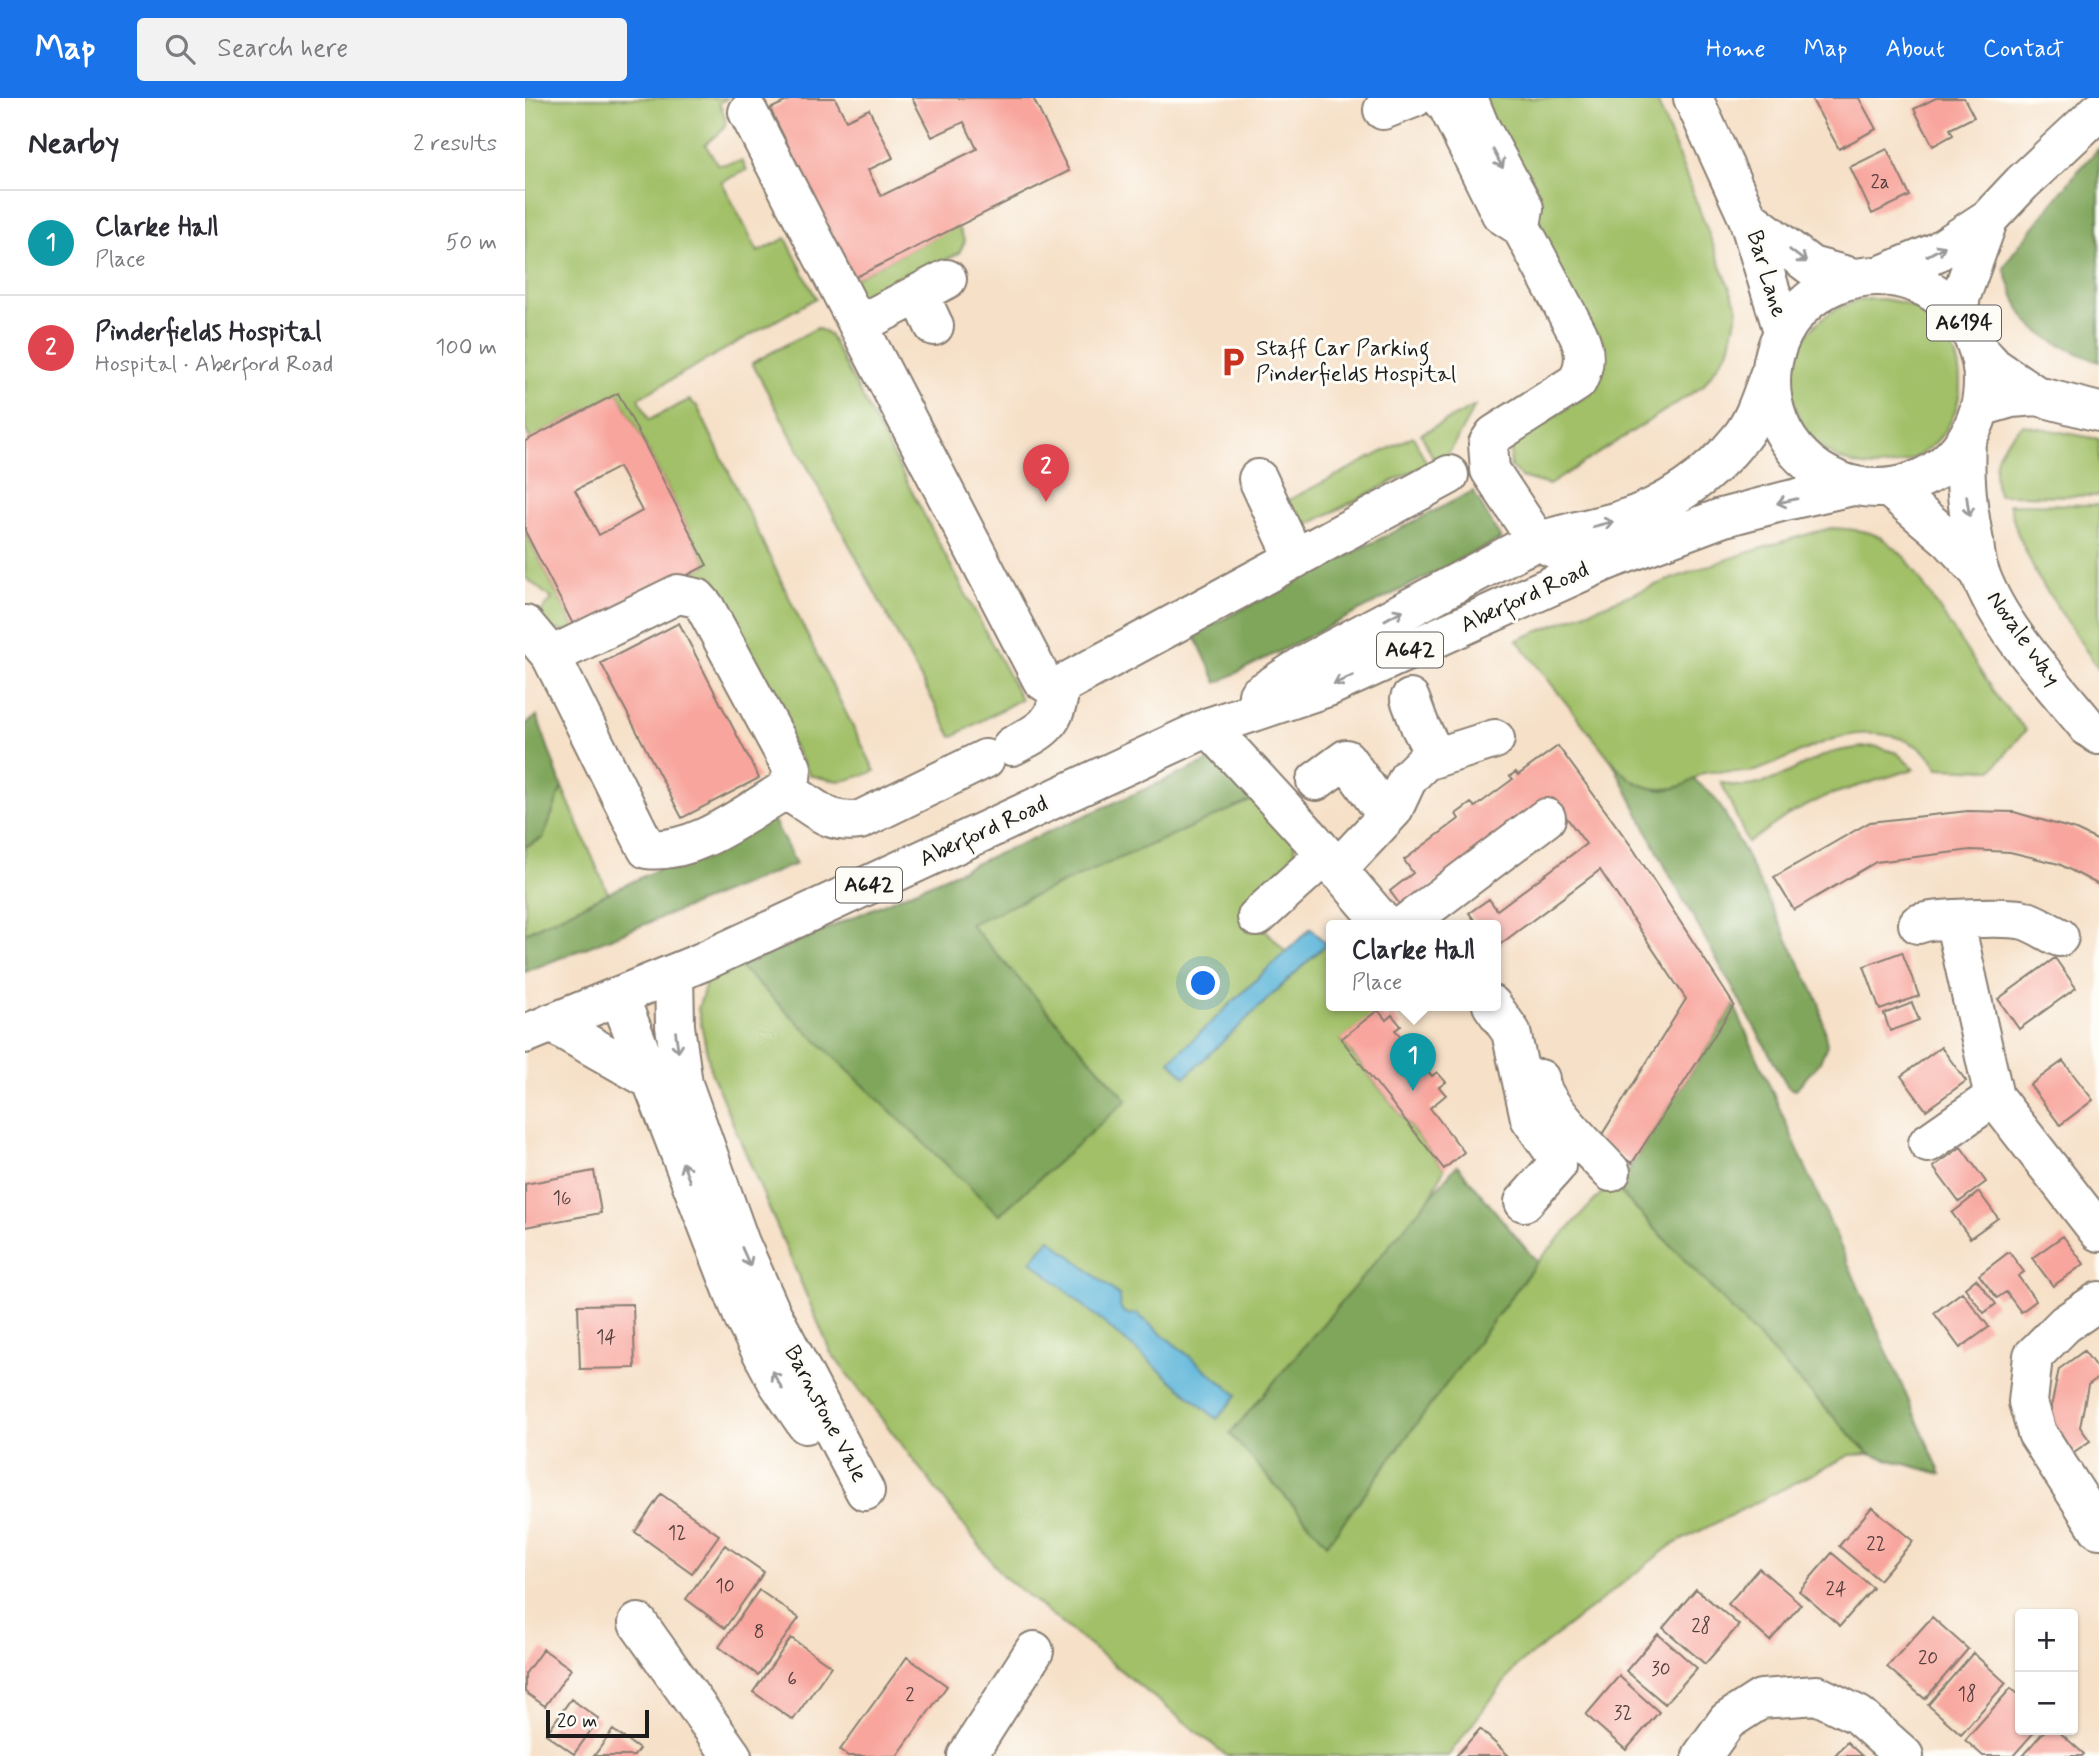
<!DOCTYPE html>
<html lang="en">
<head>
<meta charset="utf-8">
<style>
  body { margin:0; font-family:Mynerve,sans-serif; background:#f2f2f3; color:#2b2b33 }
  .controls { position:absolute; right:21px; bottom:21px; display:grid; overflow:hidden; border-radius:7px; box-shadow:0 2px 5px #0004 }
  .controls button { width:63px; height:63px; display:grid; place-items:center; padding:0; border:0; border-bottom:2px solid #e1e1e2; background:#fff; color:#2b2b33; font:35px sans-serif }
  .scale { position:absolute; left:21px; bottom:18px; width:103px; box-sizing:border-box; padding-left:7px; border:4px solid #1c1c1c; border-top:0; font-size:19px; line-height:24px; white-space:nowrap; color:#1c1c1c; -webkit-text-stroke:5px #fdfcf7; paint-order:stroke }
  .you { position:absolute; left:679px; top:886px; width:24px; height:24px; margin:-18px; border:5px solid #fff; border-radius:50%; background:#1a73e8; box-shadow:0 0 0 10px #1a73e833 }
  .badge { display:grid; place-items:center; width:46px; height:46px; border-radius:50%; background:#1a73e8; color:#fff; font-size:23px; font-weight:700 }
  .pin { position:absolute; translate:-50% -58px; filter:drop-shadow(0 2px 4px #0008) }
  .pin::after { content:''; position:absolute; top:37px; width:24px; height:21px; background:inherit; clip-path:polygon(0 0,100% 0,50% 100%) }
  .popup { position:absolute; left:801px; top:822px; width:175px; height:91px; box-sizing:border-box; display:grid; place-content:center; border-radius:7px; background:#fff; filter:drop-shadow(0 2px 5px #0005); font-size:23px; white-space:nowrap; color:#7c7c81 }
  .popup b { font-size:26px; color:#2b2b33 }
  .popup::after { content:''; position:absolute; left:50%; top:100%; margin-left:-14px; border:14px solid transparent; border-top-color:#fff }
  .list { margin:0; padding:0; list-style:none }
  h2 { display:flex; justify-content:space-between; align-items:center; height:91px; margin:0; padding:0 28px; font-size:30px }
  h2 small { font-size:23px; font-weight:400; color:#7c7c81 }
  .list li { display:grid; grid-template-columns:46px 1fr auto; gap:21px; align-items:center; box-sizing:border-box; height:105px; padding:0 28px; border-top:2px solid #e1e1e2 }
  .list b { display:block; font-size:26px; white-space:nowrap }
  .list p { margin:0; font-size:23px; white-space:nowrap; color:#7c7c81 }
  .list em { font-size:23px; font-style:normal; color:#7c7c81 }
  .icon { flex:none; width:38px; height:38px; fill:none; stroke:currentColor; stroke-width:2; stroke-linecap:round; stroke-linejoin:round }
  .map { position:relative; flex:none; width:1574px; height:1658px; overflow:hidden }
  header { display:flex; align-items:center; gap:42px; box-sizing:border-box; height:98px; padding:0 35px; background:#1a73e8; color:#fff }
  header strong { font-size:33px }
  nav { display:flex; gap:38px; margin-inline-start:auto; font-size:24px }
  .search { width:490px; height:63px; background:#f2f2f3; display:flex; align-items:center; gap:18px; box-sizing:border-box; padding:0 24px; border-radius:7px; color:#7c7c81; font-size:26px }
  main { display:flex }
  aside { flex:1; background:#fff }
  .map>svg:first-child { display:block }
</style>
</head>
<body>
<header>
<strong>Map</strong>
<div class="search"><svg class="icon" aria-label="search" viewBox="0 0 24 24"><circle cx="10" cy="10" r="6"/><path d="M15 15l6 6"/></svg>Search here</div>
<nav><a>Home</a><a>Map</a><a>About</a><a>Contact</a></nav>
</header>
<main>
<aside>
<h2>Nearby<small>2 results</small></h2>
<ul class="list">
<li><span class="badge" style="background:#0f9aa8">1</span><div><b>Clarke Hall</b><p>Place</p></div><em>50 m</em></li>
<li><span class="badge" style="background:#e0444e">2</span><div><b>Pinderfields Hospital</b><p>Hospital · Aberford Road</p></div><em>100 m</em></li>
</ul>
</aside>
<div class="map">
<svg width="1574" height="1658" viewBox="0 0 1574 1658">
  <rect width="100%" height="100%" fill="#fdfcf7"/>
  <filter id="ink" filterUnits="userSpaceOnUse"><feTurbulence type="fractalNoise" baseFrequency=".0143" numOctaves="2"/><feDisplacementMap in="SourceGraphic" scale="14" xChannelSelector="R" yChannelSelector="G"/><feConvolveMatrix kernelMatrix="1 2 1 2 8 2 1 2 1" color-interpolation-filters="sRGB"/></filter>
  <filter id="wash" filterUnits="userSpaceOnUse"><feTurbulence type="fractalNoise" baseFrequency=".00686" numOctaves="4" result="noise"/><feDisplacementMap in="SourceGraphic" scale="28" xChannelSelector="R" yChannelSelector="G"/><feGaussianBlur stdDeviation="1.57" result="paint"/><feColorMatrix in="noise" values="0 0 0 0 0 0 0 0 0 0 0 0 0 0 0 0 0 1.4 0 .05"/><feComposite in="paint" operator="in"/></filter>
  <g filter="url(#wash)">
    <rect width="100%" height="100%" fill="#f6e0c7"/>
    <path fill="#a1c068" stroke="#5e6e42" stroke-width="2" d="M0 0H203L194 5C207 29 200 31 180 46L193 67 217 63 222 72 197 84 233 154 261 140 291 200 114 300 124 322 164 302 172 308 286 545 350 673C320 684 316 686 285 677L174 485 169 474 182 467 93 295 5 341 0 331Z
      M947 0H1131L1213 211 1204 251 1178 288 1024 387 996 379 985 368 986 354 990 346 1058 299Z
      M245 11 329 180 432 128 440 143 434 155 358 195 329 207 231 20Z
      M1267 285a84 84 0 1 1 168 0a84 84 0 1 1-168 0Z
      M292 230 304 236 496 601 427 639 227 265Z
      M950 308 923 357 910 364 896 336Z
      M1498 327 1574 341V398L1473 397C1465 362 1472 350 1498 327Z
      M888 338 902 366 765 436 752 408Z
      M1484 406 1574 407V572L1512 478 1492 434Z
      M1306 430C1345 432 1356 434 1383 463L1474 602 1501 632 1467 672 1413 670C1393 636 1348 630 1313 640 1285 647 1260 663 1233 672 1216 678 1196 670 1179 675 1173 676 1167 684 1161 686 1138 696 1116 690 1096 675L992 542C1095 500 1198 458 1306 430Z
      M0 433 52 534 23 531 10 521 27 501 0 479Z
      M1349 648 1372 655 1389 671 1301 698 1263 717 1223 745 1196 684C1232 699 1267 670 1300 657 1315 651 1333 650 1349 648Z
      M689 661 769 743 772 764 717 806 761 854 645 963 660 978 806 842V907H861L816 942 919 1071 906 1098 802 1446 1012 1164 1084 1087 1095 1094 1344 1356 1325 1357 1145 1448 991 1569 923 1658H702L477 1477 306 1255 186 974 173 911 182 882 215 869Z
      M37 689 83 795 0 835V749L18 740Z"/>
    <path fill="#80a65c" stroke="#4e613c" stroke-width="2" d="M1574 50V264C1552 255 1514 241 1500 220 1490 205 1485 187 1479 170L1488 155 1553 73Z
      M948 393 976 441 692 585 669 536Z
      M12 618 37 689 18 740 0 749V627Z
      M689 661 730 701 445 826 602 1002 474 1117 215 869Z
      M1086 661C1106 688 1138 703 1169 681L1189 699 1199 714 1294 904 1302 947 1295 964 1270 992 1263 989 1144 776Z
      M246 717 271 766 0 874V835Z
      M1209 907 1416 1376 1344 1356 1095 1094 1107 1065Z
      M932 1067 1012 1164 802 1446 705 1336Z"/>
    <path fill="#5db6da" stroke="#3c697b" stroke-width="2" d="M786 830 801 846 660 979 645 963Z
      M525 1141 595 1198V1208L598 1214 606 1217 611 1215 712 1297 692 1321 506 1163Z"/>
    <g id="blocks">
      <path fill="#f8a69d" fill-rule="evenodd" d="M263 0H310L321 22 344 11 368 60 343 72 356 98 452 51 439 24 407 39 387 0H508L544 73 329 180 245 11 264 2Z
        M1286 0H1334L1351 31 1314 51Z
        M1411 0H1439L1449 19 1425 31 1428 37 1408 48 1389 11Z
        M1362 51 1385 98 1347 116 1325 69Z
        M93 295 182 467 52 534 0 433V343ZM94 369 117 413 74 437 50 392Z
        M154 525 234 680 157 720 76 565Z
        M1033 648 1107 749 1209 907 1107 1065 1073 1043 1161 901 1075 772 970 850V827H953L944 815 964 801 972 812 1061 746 1027 700 878 811 865 793 888 775 879 762 934 721 931 716 946 705 950 709 988 681 985 678 991 674 993 677Z
        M1443 713 1489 714 1551 732 1574 743V787L1534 766 1485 754 1446 752 1351 764 1269 812 1249 779 1345 724Z
        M1377 854 1394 898 1355 912 1339 868Z
        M1530 860 1551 890 1494 931 1473 901Z
        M1387 905 1394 922 1365 933 1359 916Z
        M853 912 861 922 867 917 876 928 870 932 883 948 889 944 898 956 892 961 907 978 912 974 921 984 914 989 921 997 905 1010 939 1054 919 1071 816 941Z
        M1416 949 1441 983 1401 1012 1376 978Z
        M1538 963 1568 1002 1535 1027 1505 987Z
        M1436 1049 1461 1084 1434 1104 1408 1069Z
        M69 1073 76 1115 0 1129V1086Z
        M1454 1094 1473 1120 1445 1140 1427 1115Z
        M1538 1138 1559 1166 1528 1188 1507 1160Z
        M1484 1154 1499 1174 1493 1178 1511 1203 1496 1214 1481 1194 1472 1200 1454 1177Z
        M1451 1181 1471 1206 1459 1215 1440 1190Z
        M1437 1194 1464 1229 1435 1250 1409 1215Z
        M108 1206 110 1270 55 1271 53 1207Z
        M1559 1253 1574 1273V1279L1563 1287 1555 1329 1565 1343 1540 1360 1521 1333 1534 1271Z
        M136 1396 194 1437 167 1475 110 1434Z
        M1347 1409 1388 1443 1354 1482 1314 1448Z
        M200 1447 239 1474 200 1530 161 1501Z
        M1307 1455 1348 1490 1315 1528 1274 1493Z
        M1234 1470 1276 1506 1245 1543 1203 1506Z
        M1171 1491 1214 1527 1180 1566 1138 1530Z
        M234 1492 274 1520 233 1577 194 1549Z
        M1407 1519 1443 1551 1400 1601 1362 1569Z
        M1133 1536 1172 1570 1140 1606 1101 1573Z
        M266 1540 306 1568 268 1622 228 1594Z
        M18 1551 46 1571 20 1608 0 1594V1576Z
        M1448 1555 1481 1585 1436 1636 1403 1607Z
        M382 1559 422 1588 372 1658H323L315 1652Z
        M1094 1578 1134 1614 1101 1652 1061 1617Z
        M1486 1590 1495 1598V1632H1511L1488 1658H1458L1440 1642Z
        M46 1601 74 1621 49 1656 21 1636Z
        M955 1631 984 1658H931Z
        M88 1632 114 1651 109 1658H69Z
        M1520 1632H1532L1559 1656 1557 1658H1497Z
        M1322 1644 1337 1658H1309Z"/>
    </g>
  </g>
  <g filter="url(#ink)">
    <use href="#blocks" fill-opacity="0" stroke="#897e72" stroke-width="2"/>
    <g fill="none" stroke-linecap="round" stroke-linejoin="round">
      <g stroke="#897e72" stroke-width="42">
        <path id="minor" d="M916 0 923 9 976 116 996 129 999 110 954 27 943 0
          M858 12 889 0
          M223 14 517 582 526 588 538 586 924 377
          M996 129 1053 236C1061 253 1061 267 1052 284L969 337 963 346 965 372 1012 443 1057 463H1081
          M1354 178 1412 154 1464 120 1497 85 1574 13
          M394 196 409 228
          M1433 216 1436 198 1464 120
          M333 227 422 181
          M1453 251 1469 269 1512 298 1574 314
          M1455 309 1486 300 1512 298
          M733 381 770 461
          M153 496 172 500 180 509 267 670 266 681 260 692C219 716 171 756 122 751L26 558Z
          M0 527 26 558
          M885 601 895 628 911 659
          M684 629 786 740 860 827
          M487 648C519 632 532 625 535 587
          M791 683 821 661 862 718
          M260 692C289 707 300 727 335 722L460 661
          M814 774 821 762 868 712 883 680 900 663 970 641
          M732 819 800 757
          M1429 821 1469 999 1574 1134
          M1393 826C1408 820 1483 818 1499 822 1510 825 1523 834 1534 839
          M879 827 1021 720
          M149 876 150 928 158 986 215 1145 246 1214 340 1393
          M94 898 219 1221 253 1285 281 1326
          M967 907 986 934 1005 1020 1031 1057V1068L999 1104
          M26 925 126 982
          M1015 981C1016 1006 1068 1054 1086 1074
          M1403 1045 1469 999
          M1574 1203 1540 1226 1508 1258 1503 1304 1512 1335 1574 1431
          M113 1525 207 1658
          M442 1658 509 1553
          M1177 1658 1202 1623 1236 1601 1292 1597 1333 1617 1379 1658"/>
      </g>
      <g stroke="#897e72" stroke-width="42">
        <path id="major" d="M1168 0 1223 120 1258 233
          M1223 120 1286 168 1330 180
          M1246 284a106 106 0 1 1 212 0a106 106 0 1 1-212 0Z
          M1441 342C1439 380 1442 407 1449 444 1450 454 1451 466 1455 475 1475 531 1526 583 1563 629L1574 637
          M1364 390 1425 442 1454 474
          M733 597 782 565 995 451C1026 437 1060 432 1093 423 1141 409 1185 378 1216 339 1230 321 1237 296 1245 275
          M0 936 177 864 684 629 803 589 1081 463 1196 420 1260 403 1328 388"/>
      </g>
      <use href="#minor" stroke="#fff" stroke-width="38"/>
      <use href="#major" stroke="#fff" stroke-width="38"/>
    </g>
    <defs><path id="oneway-shaft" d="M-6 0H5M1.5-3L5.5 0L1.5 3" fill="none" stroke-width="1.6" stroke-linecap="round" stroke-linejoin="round" transform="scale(1.75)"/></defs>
    <g stroke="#999">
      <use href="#oneway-shaft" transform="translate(973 61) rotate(62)"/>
      <use href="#oneway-shaft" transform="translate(1411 153) rotate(-29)"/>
      <use href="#oneway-shaft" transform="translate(1273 158) rotate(37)"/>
      <use href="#oneway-shaft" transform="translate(1262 403) rotate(167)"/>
      <use href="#oneway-shaft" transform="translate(1443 408) rotate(82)"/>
      <use href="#oneway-shaft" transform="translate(1078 426) rotate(-14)"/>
      <use href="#oneway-shaft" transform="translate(869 517) rotate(-29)"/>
      <use href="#oneway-shaft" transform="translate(818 582) rotate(156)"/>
      <use href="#oneway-shaft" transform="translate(152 944) rotate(82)"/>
      <use href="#oneway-shaft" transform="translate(161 1074) rotate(-111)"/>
      <use href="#oneway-shaft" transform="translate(221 1159) rotate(66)"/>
      <use href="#oneway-shaft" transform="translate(252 1282) rotate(-121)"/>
    </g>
  </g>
  <defs>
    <g id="parking-bare" transform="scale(2.415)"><path d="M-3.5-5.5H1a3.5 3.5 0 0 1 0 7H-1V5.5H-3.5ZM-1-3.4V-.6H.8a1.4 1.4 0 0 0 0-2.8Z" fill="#c8321e" stroke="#fdfcf7" stroke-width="2.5" paint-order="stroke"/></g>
  </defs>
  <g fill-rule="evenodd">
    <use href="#parking-bare" x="708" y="264"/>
  </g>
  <g text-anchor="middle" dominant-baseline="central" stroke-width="6" stroke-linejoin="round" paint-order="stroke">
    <g font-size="19" fill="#533e3c">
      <text x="1355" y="84">2a</text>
      <text x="37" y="1100">16</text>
      <text x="81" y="1239">14</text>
      <text x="152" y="1435">12</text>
      <text x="1351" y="1446">22</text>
      <text x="200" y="1488">10</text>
      <text x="1311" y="1491">24</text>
      <text x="1176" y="1528">28</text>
      <text x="234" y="1534">8</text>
      <text x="1403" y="1560">20</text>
      <text x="1136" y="1571">30</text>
      <text x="267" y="1581">6</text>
      <text x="1442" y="1596">18</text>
      <text x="385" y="1597">2</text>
      <text x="1098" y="1615">32</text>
    </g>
    <g fill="#fdfcf7" stroke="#605f5e" stroke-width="2">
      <rect x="1402" y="207.5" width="74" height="35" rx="5"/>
      <rect x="852" y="534.5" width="66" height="35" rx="5"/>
      <rect x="311" y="769.5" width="66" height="35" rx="5"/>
    </g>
    <g font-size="21" font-weight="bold" fill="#1c1c1c">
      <text x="1439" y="225">A6194</text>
      <text x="885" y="552">A642</text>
      <text x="344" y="787">A642</text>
    </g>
    <g font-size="23" fill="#1c1c1c" stroke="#fdfcf7">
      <text transform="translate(1241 176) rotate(73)">Bar Lane</text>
      <text transform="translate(1000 500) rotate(-25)">Aberford Road</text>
      <text transform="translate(1498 541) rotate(55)">Novale Way</text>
      <text transform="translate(459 734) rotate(-25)">Aberford Road</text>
      <text transform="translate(300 1316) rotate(62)">Barnstone Vale</text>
    </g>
    <g font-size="23" fill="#1c1c1c" stroke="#fdfcf7" text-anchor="start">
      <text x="731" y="251">Staff Car Parking<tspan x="731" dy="26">Pinderfields Hospital</tspan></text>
    </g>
  </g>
</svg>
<div class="controls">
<button>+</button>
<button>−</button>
</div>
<div class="scale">20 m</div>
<div class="you"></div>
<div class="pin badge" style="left:888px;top:993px;background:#0f9aa8">1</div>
<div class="popup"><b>Clarke Hall</b>Place</div>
<div class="pin badge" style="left:521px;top:404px;background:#e0444e">2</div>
</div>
</main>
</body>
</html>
